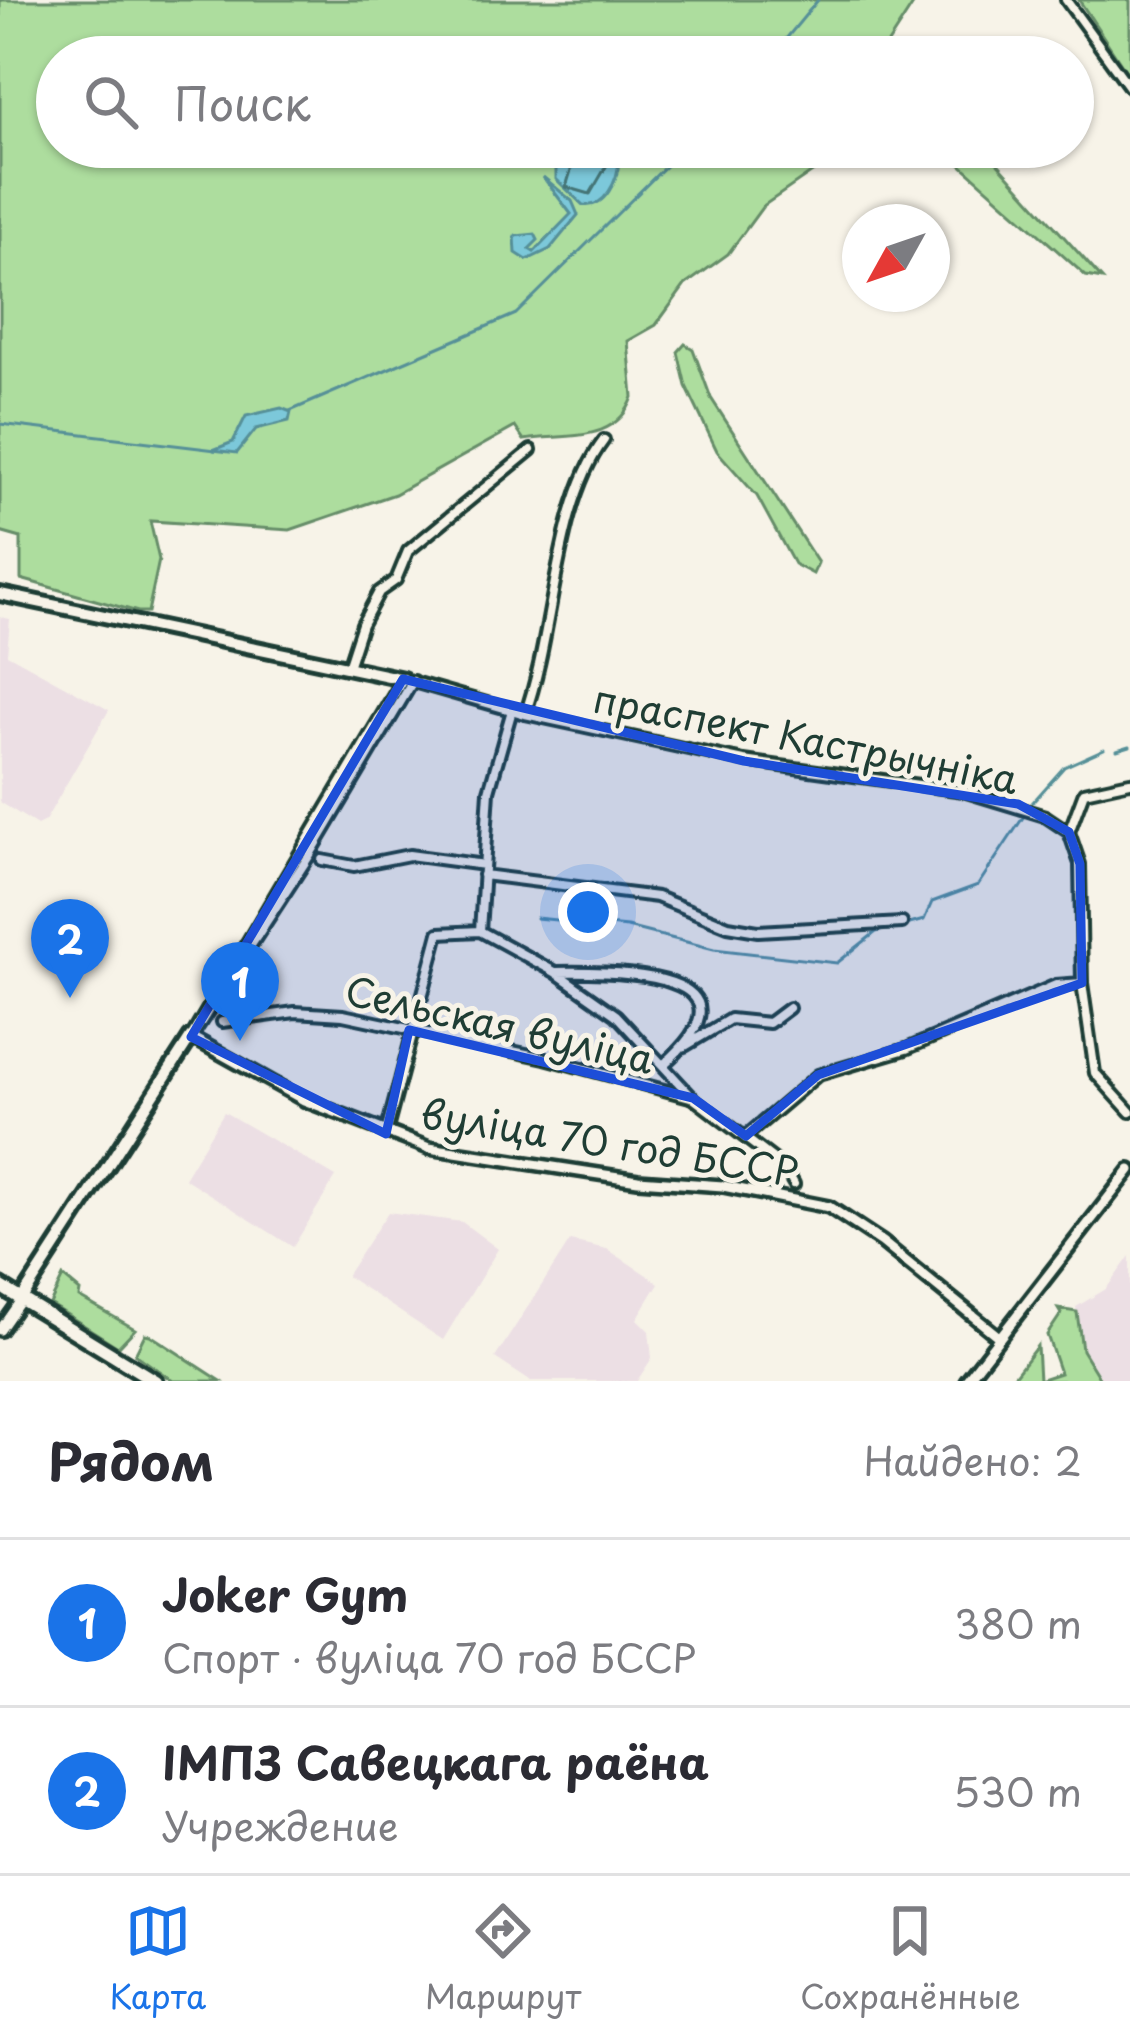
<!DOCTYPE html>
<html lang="ru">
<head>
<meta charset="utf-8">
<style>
  body { margin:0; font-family:"Playpen Sans",sans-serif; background:#f7f7f7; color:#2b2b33 }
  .compass { position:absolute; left:842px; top:204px; width:108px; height:108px; border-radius:50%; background:#fff; box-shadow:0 3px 9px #0004; rotate:230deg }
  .you { position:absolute; left:588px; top:912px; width:42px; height:42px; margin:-30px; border:9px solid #fff; border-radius:50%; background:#1a73e8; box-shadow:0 0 0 18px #1a73e833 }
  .badge { display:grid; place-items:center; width:78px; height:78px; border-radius:50%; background:#1a73e8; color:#fff; font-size:39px; font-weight:700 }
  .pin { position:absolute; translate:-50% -99px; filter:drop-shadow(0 3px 6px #0008) }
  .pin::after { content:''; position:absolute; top:63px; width:42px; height:36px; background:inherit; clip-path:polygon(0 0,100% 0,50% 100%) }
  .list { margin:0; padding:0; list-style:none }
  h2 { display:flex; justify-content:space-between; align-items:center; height:156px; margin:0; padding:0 48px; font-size:51px }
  h2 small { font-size:39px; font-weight:400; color:#7c7c81 }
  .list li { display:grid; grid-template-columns:78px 1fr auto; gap:36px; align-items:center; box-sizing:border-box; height:168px; padding:0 48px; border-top:3px solid #e1e1e2 }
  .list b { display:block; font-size:45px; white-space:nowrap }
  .list p { margin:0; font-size:39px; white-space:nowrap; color:#7c7c81 }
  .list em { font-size:39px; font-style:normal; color:#7c7c81 }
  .icon { flex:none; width:66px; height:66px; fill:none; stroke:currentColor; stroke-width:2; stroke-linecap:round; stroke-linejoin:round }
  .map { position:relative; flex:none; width:1130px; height:1381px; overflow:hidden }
  .search { position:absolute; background:#fff; box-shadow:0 3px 9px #0004; left:36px; right:36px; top:36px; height:132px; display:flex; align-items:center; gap:30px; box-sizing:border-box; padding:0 42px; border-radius:66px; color:#7c7c81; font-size:45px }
  .sheet { height:492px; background:#fff }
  nav { display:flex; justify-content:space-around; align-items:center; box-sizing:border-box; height:168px; border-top:3px solid #e1e1e2; background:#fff; font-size:33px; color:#7c7c81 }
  nav a { display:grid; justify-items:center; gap:6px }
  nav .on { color:#1a73e8 }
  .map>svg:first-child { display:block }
</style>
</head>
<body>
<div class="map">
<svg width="1130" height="1381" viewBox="0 0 1130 1381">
  <rect width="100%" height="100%" fill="#f7f3e8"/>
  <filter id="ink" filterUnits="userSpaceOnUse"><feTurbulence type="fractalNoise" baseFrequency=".00833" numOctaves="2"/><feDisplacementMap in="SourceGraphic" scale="24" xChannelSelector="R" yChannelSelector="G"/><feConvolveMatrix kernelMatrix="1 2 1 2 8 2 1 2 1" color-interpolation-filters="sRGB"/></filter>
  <g filter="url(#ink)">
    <path fill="#ecdfe4" d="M0 617 10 619 7 654 109 710 45 821 37 825 0 802Z
      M224 1112 336 1177 293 1247 184 1178Z
      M388 1212 462 1222 498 1249 443 1340 346 1276Z
      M570 1241 607 1249 659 1283 637 1319 649 1331 652 1358 637 1381H530L495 1358Z
      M1130 1256V1381H1101L1082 1350 1076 1307 1106 1289Z"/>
    <path fill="#addd9e" stroke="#668d69" stroke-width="3" d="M0 0H916L879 57H57V147H837L824 164 763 206 728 254 685 285 656 325 628 341 633 397C616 445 564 433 524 440L515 427 395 494 290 530 150 521 159 560 148 612H138L21 579V538L0 532Z
      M1079 0H1130V77Z
      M941 147H983L1102 279 1086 276Z
      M685 344 693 349 711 398 818 563 813 574 794 564 757 496 717 451 686 386 678 352Z
      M63 1277 80 1291 79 1297 135 1329 118 1347 50 1304Z
      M1058 1309 1077 1312 1082 1350 1101 1381H1010L1037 1346 1039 1380 1060 1373 1047 1335 1061 1314Z
      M145 1334 150 1335 221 1381H173L135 1354Z"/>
    <path fill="#7bc8da" stroke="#569098" stroke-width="3" d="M571 147H611L619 160C618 180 605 209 583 205L556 179V165Z
      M543 177 572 201 578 215 550 249 527 260 516 253 515 236 535 234 538 240 529 249 534 252 571 214Z
      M281 408 291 412 289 421 256 429 237 453 213 450 233 442 246 416Z"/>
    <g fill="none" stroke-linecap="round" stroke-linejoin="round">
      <path stroke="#447576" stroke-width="3" d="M578 147 566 187 590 194 607 165 602 147"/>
      <path stroke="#569098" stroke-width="3" d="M771 57 818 0
        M290 411 516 314 685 147
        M0 424 216 450
        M1117 750 1130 746
        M1032 803 1064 767 1104 749
        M536 918 627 927 714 949 837 963 876 932 897 927
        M906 925 924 920 932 902 978 885 1024 816"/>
      <g stroke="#1f3d34" stroke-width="16">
        <path id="minor" d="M1066 0 1130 88
          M348 667 362 624 379 592 396 580 408 551 531 450
          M525 714C555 632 554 506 604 440
          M1069 832 1084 792 1130 782
          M322 860 354 866 409 855 484 865
          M483 875 657 897 728 926 758 931 902 923
          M480 931 489 791 512 710
          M557 972C615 971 770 971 663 1065
          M222 1022 295 1012 343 1015 545 1058 690 1097
          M192 1036 311 853 413 681
          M191 1037 403 679 525 714 744 761 963 791 1045 816 1069 832 1080 864 1082 983 1095 1073 1130 1112
          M685 1046 730 1019 769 1023 789 1008
          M386 1133 439 933 480 931 555 972 616 1015 693 1098 785 1168 794 1184
          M746 1136 818 1075 906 1049 1056 985 1082 983"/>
      </g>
      <g stroke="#1f3d34" stroke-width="18">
        <path id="tertiary" d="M191 1037 304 1100 429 1148 638 1180 723 1186 829 1207 882 1242 999 1337
          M0 1330 21 1300
          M966 1381 1130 1170"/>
      </g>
      <g stroke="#1f3d34" stroke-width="20">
        <path id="secondary" d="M0 594 403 679
          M21 1300 191 1037"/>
      </g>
      <g stroke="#1f3d34" stroke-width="21">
        <path id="primary" d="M0 1286 155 1381"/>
      </g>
      <use href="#minor" stroke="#f7f3e8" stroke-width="8"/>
      <use href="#tertiary" stroke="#f7f3e8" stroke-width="9"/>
      <use href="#secondary" stroke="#f7f3e8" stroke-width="10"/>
      <use href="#primary" stroke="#f7f3e8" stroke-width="12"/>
    </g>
  </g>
  <path fill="#1d4ed8" fill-opacity="0.2" stroke="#1d4ed8" stroke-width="9" stroke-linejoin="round" d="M403 679 744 761 1018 804 1069 832 1080 864 1082 983 818 1075 746 1136 693 1098 409 1030 386 1134 191 1037Z"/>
  <g text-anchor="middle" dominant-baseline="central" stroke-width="10" stroke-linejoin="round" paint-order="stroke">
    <g font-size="39" fill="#1f3d34" stroke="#f7f3e8">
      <text transform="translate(806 737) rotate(11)">праспект Кастрычніка</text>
      <text transform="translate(500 1023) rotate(13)">Сельская вуліца</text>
      <text transform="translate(610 1141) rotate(9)">вуліца 70 год БССР</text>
    </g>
  </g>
</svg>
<svg class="compass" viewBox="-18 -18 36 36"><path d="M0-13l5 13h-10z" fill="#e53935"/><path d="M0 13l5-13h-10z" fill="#7c7c81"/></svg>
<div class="you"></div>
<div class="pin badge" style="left:240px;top:1041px">1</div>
<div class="pin badge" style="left:70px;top:998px">2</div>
<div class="search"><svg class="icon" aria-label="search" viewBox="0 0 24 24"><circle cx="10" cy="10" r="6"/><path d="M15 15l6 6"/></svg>Поиск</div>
</div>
<section class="sheet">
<h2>Рядом<small>Найдено: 2</small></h2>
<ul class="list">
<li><span class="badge">1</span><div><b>Joker Gym</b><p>Спорт · вуліца 70 год БССР</p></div><em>380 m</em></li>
<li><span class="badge">2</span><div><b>ІМПЗ Савецкага раёна</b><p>Учреждение</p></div><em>530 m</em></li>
</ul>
</section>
<nav>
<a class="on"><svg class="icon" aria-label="map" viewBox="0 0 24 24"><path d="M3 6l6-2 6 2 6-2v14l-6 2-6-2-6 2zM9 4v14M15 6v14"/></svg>Карта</a>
<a><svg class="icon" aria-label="directions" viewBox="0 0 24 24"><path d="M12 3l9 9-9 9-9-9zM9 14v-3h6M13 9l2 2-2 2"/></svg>Маршрут</a>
<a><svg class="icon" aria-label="saved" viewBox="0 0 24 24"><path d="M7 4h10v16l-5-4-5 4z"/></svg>Сохранённые</a>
</nav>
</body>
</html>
